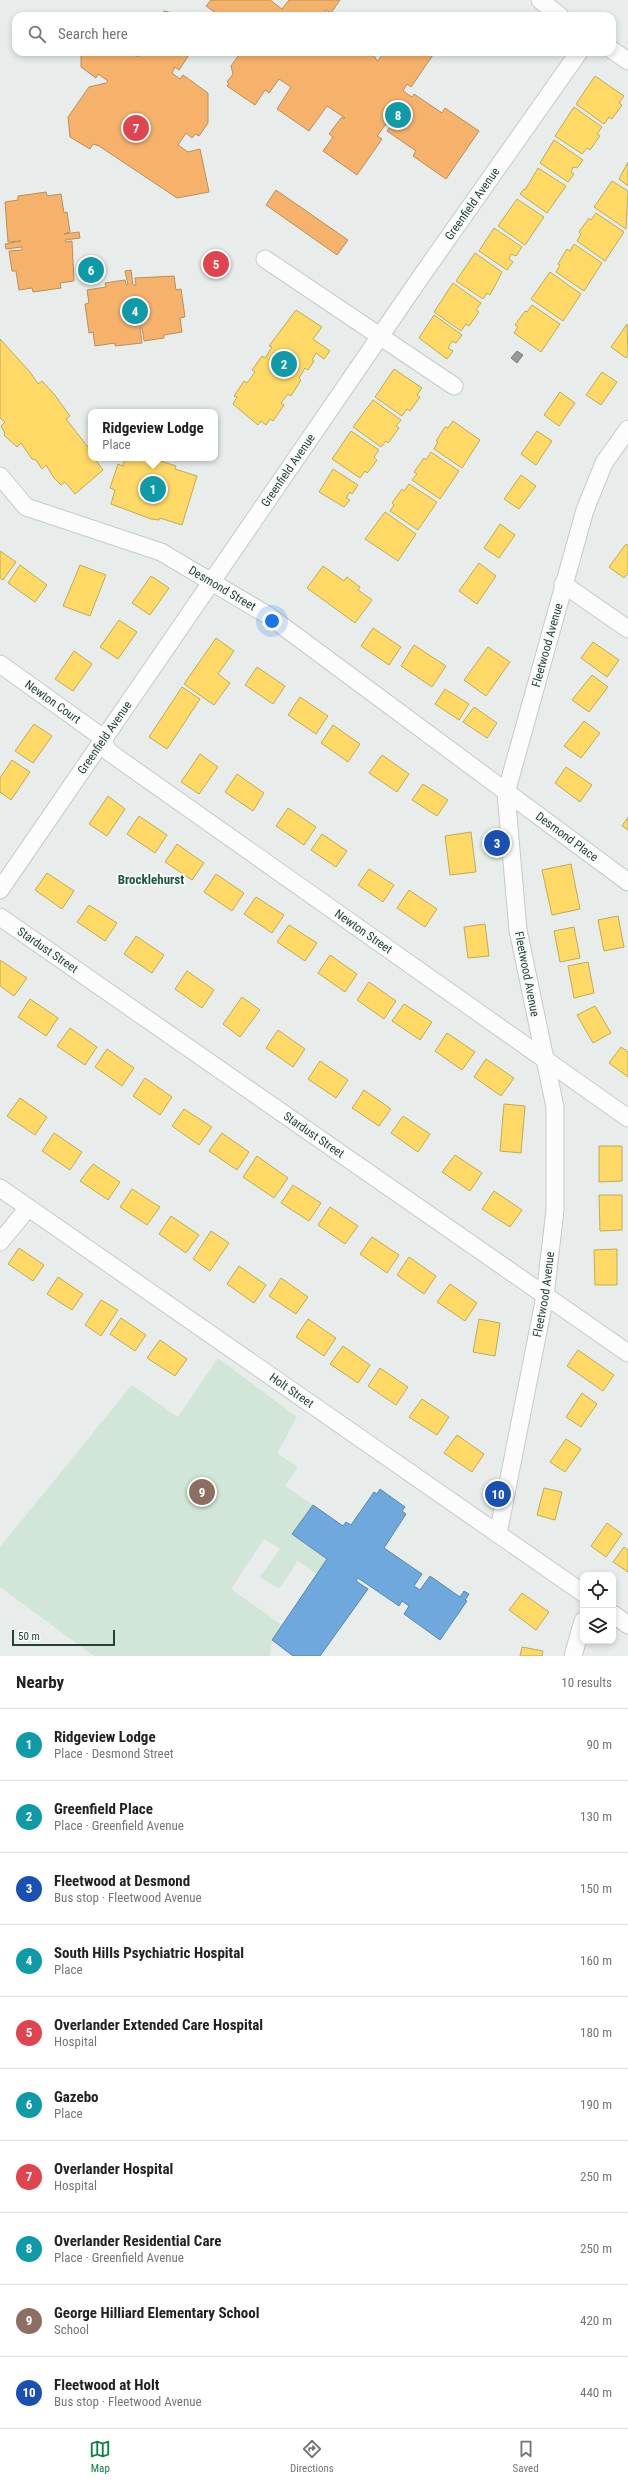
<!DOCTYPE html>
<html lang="en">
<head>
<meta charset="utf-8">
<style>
  body { margin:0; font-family:"Roboto Condensed",sans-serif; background:#f6f6f6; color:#222 }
  .controls { position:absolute; right:12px; bottom:12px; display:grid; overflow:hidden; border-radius:8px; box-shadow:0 2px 6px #0003 }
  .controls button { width:36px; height:36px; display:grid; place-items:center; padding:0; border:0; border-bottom:1px solid #e0e0e0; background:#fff; color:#222; font:20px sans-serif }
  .scale { position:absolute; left:12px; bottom:10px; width:103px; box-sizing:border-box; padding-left:4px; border:2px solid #24423a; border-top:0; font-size:11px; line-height:14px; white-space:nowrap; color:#24423a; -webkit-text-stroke:3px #f7fbf9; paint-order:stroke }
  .you { position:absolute; left:272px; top:621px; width:14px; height:14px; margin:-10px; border:3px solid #fff; border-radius:50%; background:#1a73e8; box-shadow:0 0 0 6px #1a73e833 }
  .badge { display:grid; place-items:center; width:26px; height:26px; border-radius:50%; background:#0b8043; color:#fff; font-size:13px; font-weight:700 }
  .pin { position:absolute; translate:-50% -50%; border:2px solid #fff; box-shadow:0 1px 4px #0006 }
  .popup { position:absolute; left:88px; top:409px; width:130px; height:52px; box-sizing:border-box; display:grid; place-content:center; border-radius:8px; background:#fff; filter:drop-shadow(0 1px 3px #0005); font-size:13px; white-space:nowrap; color:#767676 }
  .popup b { font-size:15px; color:#222 }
  .popup::after { content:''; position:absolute; left:50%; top:100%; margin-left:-8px; border:8px solid transparent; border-top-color:#fff }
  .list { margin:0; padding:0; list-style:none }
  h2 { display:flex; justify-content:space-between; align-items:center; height:52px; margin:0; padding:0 16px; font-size:17px }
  h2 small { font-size:13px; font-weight:400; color:#767676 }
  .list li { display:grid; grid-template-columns:26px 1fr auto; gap:12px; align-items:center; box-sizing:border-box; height:72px; padding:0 16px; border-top:1px solid #e0e0e0 }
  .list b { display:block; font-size:15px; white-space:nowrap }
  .list p { margin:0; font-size:13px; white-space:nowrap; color:#767676 }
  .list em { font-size:13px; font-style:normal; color:#767676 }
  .icon { flex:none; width:22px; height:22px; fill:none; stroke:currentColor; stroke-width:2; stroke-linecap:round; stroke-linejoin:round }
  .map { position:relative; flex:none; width:628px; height:1656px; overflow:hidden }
  .search { position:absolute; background:#fff; box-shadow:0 2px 6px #0003; left:12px; right:12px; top:12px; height:44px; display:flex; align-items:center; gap:10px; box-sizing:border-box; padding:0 14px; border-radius:12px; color:#767676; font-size:15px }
  .sheet { height:772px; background:#fff }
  nav { display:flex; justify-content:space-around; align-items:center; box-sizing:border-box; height:56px; border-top:1px solid #e0e0e0; background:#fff; font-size:11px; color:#767676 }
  nav a { display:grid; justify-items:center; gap:2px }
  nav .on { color:#0b8043 }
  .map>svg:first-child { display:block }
</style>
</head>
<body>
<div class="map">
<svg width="628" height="1656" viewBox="0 0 628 1656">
  <rect width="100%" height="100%" fill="#e8edeb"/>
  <path fill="#d1e6d8" d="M218 1358 297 1417 277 1453 298 1467 285 1486 313 1505 292 1534 327 1559 317 1574 298 1561 279 1589 260 1577 280 1549 264 1539 231 1589 282 1625 272 1640 270 1656H94L0 1587V1547L132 1385 178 1417Z"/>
  <path fill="#ffd966" stroke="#bdac59" d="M595 76 624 96 619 103 622 105 612 119 609 117 604 124 576 104Z
    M574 107 602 127 597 134 600 136 590 150 587 148 582 154 555 136Z
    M554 140 583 160 577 168 573 167 571 172 574 174 568 182 540 163Z
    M628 162V186L619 179Z
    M538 168 566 186 547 213 520 194 524 189 525 190Z
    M612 181 628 191 626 229 594 207Z
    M517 199 544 217 525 245 498 226Z
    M596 213 624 232 605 261 577 241 581 234 579 232 589 218 591 220Z
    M494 228 522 247 516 256 511 254 509 259 513 262 507 270 479 251Z
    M574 244 602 263 584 291 556 272 560 265 558 264 567 249 570 251Z
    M475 253 502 272 490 295 487 293 483 299 456 281Z
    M550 272 581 294 563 321 531 299Z
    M453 283 481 303 476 310 479 312 469 326 466 324 461 331 434 312Z
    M532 305 560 324 541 352 514 333 518 327 515 325 525 311 527 312Z
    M296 310 322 327 313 339 330 351 324 359 316 353 312 360 314 361 308 370 305 368 299 378 301 380 291 396 288 394 281 403 284 405 273 421 270 419 266 425 261 421 258 425 233 404 237 397 234 396 244 381 247 383 255 372 252 370 262 356 265 358 272 347 269 346Z
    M434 315 462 335 456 343 452 341 451 343 448 348 453 351 447 359 419 338Z
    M627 324 628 355 626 358 611 347Z
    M0 339 30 372 38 384 42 381 54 394 70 416 66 419 91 451V458H94L103 470 75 494 65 482 61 485 54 478 46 465 42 469 36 460 32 459 21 443 17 447 4 435 5 433 1 426 5 422 0 418Z
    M394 369 422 388 417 395 420 397 410 411 407 409 402 416 375 397Z
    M602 372 617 382 601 405 586 395Z
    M560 392 575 403 559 426 544 415Z
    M373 400 401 420 396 426 399 428 388 443 386 441 381 447 353 427Z
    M453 421 480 440 462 468 434 449 438 442 436 441 445 427 448 428Z
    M351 431 379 450 374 457 377 460 372 467 367 473 365 471 360 478 332 459Z
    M537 431 552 441 536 465 521 454Z
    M431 452 459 471 440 499 412 480 417 474 414 472 424 458 426 460Z
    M125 458 158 460 176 466 175 469 197 476 182 525 160 518 159 520 151 519 111 504 115 490 110 488 118 464 123 466Z
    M333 469 358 485 352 494 350 492 346 498 350 500 344 507 319 492Z
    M521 475 536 486 519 509 504 499Z
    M409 484 437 502 418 530 390 511 394 505 392 503 402 489 404 491Z
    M385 512 416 534 398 561 365 539Z
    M500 524 515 535 499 558 484 548Z
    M626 544 628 546V573L624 578 609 567Z
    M0 551 16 562 3 580 0 578Z
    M479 563 496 576 477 604 459 591Z
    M20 565 47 585 35 602 8 583Z
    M80 565 106 575 90 616 63 606Z
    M323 566 344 581 347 577 360 587 358 590 372 600 355 623 307 588Z
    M151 576 169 588 150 615 132 603Z
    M119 620 137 632 118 659 100 647Z
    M373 628 401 647 389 665 361 646Z
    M216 638 234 651 218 674 230 683 214 705 184 684Z
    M593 642 619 660 607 677 581 658Z
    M414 645 446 666 432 687 401 666Z
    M488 647 510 662 486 696 464 680Z
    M74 651 92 664 73 691 55 679Z
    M257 667 285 686 273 704 245 685Z
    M592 675 608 687 589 712 572 700Z
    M182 687 200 699 167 749 149 737Z
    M445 689 469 704 459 720 435 704Z
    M300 697 328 716 316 734 288 715Z
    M474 707 497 723 487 738 463 722Z
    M584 721 600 733 581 758 564 746Z
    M34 724 52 736 33 763 15 751Z
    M333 725 360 744 348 762 321 743Z
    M200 754 218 767 199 794 181 782Z
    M382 755 409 774 397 792 369 773Z
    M12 760 30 772 11 800 0 792V778Z
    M566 767 592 785 580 802 555 783Z
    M237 774 264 793 253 811 225 792Z
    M423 784 448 800 437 816 412 800Z
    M108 796 125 809 107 836 89 824Z
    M288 808 316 827 304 845 276 826Z
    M139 816 167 835 155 853 127 834Z
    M628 817V830L622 826Z
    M471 832 476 872 450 875 445 836Z
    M322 834 347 851 336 867 311 850Z
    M177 844 204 863 192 880 165 862Z
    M571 864 580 909 552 915 542 870Z
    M369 869 394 885 383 902 358 885Z
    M47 873 74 891 62 909 35 890Z
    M216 874 244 893 232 911 204 892Z
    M409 890 437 909 425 927 397 908Z
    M256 897 284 915 272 933 244 914Z
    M89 905 117 923 105 941 77 922Z
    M618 916 624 947 604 951 598 920Z
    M485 924 489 956 468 958 464 927Z
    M289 925 317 943 305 961 277 942Z
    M574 927 580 958 560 962 554 931Z
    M136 936 164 955 152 973 124 954Z
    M330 955 357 974 345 992 318 973Z
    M0 960 27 978 14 996 0 986Z
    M588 962 594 993 574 998 568 966Z
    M187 971 214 990 202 1008 175 989Z
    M369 982 396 1001 384 1019 357 1000Z
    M242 997 260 1010 240 1037 223 1024Z
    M30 999 58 1018 46 1036 18 1017Z
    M404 1004 432 1022 420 1040 392 1021Z
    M595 1006 611 1033 593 1043 577 1015Z
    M70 1028 97 1047 85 1065 57 1046Z
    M278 1030 305 1049 293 1067 266 1048Z
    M447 1033 475 1052 462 1070 435 1051Z
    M621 1047 628 1052V1077L609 1063Z
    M107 1049 134 1068 122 1086 95 1067Z
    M486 1059 514 1078 501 1096 474 1077Z
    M320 1061 348 1080 336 1098 308 1079Z
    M145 1078 172 1097 160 1115 133 1096Z
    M364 1090 391 1109 379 1126 352 1108Z
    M20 1098 47 1117 35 1135 7 1116Z
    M504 1104 525 1106 521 1153 500 1151Z
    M184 1109 212 1127 199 1145 172 1126Z
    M403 1116 430 1134 418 1152 391 1133Z
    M54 1133 82 1152 70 1170 42 1151Z
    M222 1133 249 1152 237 1170 209 1151Z
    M599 1146H622V1181L599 1182Z
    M455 1155 482 1173 470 1191 442 1172Z
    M257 1156 288 1178 274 1198 243 1177Z
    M93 1164 120 1182 108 1200 80 1181Z
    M293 1185 321 1203 309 1221 281 1203Z
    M132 1189 160 1207 147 1225 120 1207Z
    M494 1191 522 1210 510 1227 482 1209Z
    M599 1195H622V1230L600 1231Z
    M330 1207 358 1226 345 1244 318 1225Z
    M171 1216 199 1235 186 1253 159 1234Z
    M211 1231 229 1243 210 1271 193 1259Z
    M372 1237 399 1255 387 1273 360 1254Z
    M19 1248 44 1265 33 1281 8 1264Z
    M617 1249V1285H595L594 1250Z
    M409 1257 436 1276 424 1294 397 1275Z
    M239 1266 266 1285 254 1303 227 1284Z
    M58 1277 83 1294 72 1310 47 1294Z
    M281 1278 308 1297 296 1314 269 1296Z
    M450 1284 477 1303 465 1321 437 1302Z
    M101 1300 118 1310 101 1336 85 1325Z
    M121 1318 146 1335 135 1351 110 1334Z
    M308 1319 336 1338 324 1356 296 1337Z
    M479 1319 500 1323 495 1356 473 1352Z
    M160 1340 187 1359 175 1376 147 1358Z
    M343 1346 370 1365 358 1383 330 1364Z
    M578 1350 614 1375 603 1391 567 1366Z
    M380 1368 408 1387 396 1405 368 1386Z
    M582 1393 597 1404 581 1427 566 1417Z
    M422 1399 449 1417 437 1435 409 1417Z
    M457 1435 484 1454 472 1472 444 1453Z
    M566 1439 581 1449 565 1472 550 1462Z
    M544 1488 562 1492 555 1520 537 1515Z
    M607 1523 622 1534 606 1557 591 1546Z
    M624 1547 628 1550V1572L613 1562Z
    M522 1593 549 1612 536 1630 509 1610Z
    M522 1647 543 1651 542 1656H520Z"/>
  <path fill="#6fa8dc" stroke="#5889ab" d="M380 1489 405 1507 402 1511 406 1514 384 1548 422 1574 414 1586 420 1590 430 1576 460 1597 464 1591 469 1594 465 1600 467 1601 440 1640 404 1614 409 1606 402 1601 399 1606 358 1578 356 1581 368 1589 320 1656H293L272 1640 327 1559 292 1534 313 1505 343 1526 346 1522 351 1525 374 1492 377 1494Z"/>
  <path fill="#f6b26b" stroke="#b7905c" d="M211 0H270L282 9 289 0H340L331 13 326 10 323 16H220L206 6Z
    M164 11 186 16H160Z
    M81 52H131L138 57 141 52H191L179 70 175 67 172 73 180 79 183 75 208 93V123L199 136 195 134 192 138 186 133 178 145 188 152 200 149 209 192 177 198 99 146 93 144 90 149 70 137 68 117 89 87 106 83 108 81 98 74 96 78 81 67Z
    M241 52H374L375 58 378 61 384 52H435L411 87 407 84 403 91 412 97 414 94 442 113 445 108 479 131 446 179 413 156 416 151 387 131 390 127 386 124 377 136 382 139 357 175 323 151 333 137 329 134 341 118H345L327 106 309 131 277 109 291 87 279 79 269 93 265 90 255 105 227 86 229 83 227 82 233 74 231 66Z
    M276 190 348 240 337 255 266 205Z
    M46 192 47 196 61 194 64 213 67 212 70 232 64 234 79 232 80 238 65 240 66 242 72 241 74 281 60 283 61 288 33 292 32 288 19 290 16 271H12L9 251 22 250V247L6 249 5 244 21 241 8 242 5 202 18 200V196Z
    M91 265 96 269 92 275 86 271Z
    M131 270 133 285H136L135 278 174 276 176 290 181 289 185 317 180 318 182 332 164 335V338L144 341 142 328H140L142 343 115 346V343L95 346 93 332 89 333 85 304 89 303 87 290 106 287 105 283 125 280 126 285H128L125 271Z"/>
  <path fill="#999" stroke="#767f7c" d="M517 351 523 355 517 363 511 358Z"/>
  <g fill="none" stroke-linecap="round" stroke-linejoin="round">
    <g stroke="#c5cac8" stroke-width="19">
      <g id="minor">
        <path d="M540 0 560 16"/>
        <path d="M612 50 628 61"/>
        <path d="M265 259 454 386"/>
        <path id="s1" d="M0 476 26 507 161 552 269 616 628 882"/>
        <path d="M563 584 628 629"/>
        <path id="s2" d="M0 664 99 735 109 752 628 1118"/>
        <path id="s3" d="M0 890 420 278 579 52"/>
        <path id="s4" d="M0 917 628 1353"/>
        <path id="s5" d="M0 1188 583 1593"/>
        <path d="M0 1242 28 1208"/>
        <path id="s6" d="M498 1534 545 1296 555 1210V1107L518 930 506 793 585 510 604 463 628 429"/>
        <path d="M613 1614 628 1625"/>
        <path d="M573 1656 583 1621"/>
      </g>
    </g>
    <use href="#minor" stroke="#fcfcfc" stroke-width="17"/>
  </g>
  <g text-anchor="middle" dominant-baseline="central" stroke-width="4" stroke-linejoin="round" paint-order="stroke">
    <g font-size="12" fill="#24423a" stroke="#f7fbf9">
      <text stroke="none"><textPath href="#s3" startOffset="833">Greenfield Avenue</textPath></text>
      <text stroke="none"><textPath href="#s3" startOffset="509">Greenfield Avenue</textPath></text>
      <text stroke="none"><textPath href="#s1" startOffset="254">Desmond Street</textPath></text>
      <text stroke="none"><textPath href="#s6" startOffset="904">Fleetwood Avenue</textPath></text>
      <text stroke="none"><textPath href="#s2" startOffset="65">Newton Court</textPath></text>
      <text stroke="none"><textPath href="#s3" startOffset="185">Greenfield Avenue</textPath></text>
      <text stroke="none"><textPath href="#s1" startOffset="679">Desmond Place</textPath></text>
      <text stroke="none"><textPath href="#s2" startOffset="453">Newton Street</textPath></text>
      <text stroke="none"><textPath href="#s4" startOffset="58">Stardust Street</textPath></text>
      <text transform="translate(527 974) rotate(79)">Fleetwood Avenue</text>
      <text stroke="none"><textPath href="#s4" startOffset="382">Stardust Street</textPath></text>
      <text stroke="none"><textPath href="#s6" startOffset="244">Fleetwood Avenue</textPath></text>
      <text stroke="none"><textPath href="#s5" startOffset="355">Holt Street</textPath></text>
    </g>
    <g font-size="13" font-weight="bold" fill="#1f5548" stroke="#f7fbf9">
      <text x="151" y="879">Brocklehurst</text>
    </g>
  </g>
</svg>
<div class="controls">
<button><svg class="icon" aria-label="locate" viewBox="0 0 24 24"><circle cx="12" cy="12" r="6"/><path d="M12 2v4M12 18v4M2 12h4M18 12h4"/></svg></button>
<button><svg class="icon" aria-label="layers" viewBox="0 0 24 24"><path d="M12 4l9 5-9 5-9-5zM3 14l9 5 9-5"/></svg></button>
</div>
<div class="scale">50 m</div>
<div class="you"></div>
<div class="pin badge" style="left:153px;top:489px;background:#0f9aa8">1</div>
<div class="popup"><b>Ridgeview Lodge</b>Place</div>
<div class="pin badge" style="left:284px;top:364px;background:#0f9aa8">2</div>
<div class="pin badge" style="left:497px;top:843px;background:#1a4fb4">3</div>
<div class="pin badge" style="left:135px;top:311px;background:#0f9aa8">4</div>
<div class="pin badge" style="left:216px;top:264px;background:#e0444e">5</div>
<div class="pin badge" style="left:91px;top:270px;background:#0f9aa8">6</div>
<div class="pin badge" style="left:136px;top:128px;background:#e0444e">7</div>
<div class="pin badge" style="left:398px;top:115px;background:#0f9aa8">8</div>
<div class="pin badge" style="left:202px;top:1492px;background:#8d6e63">9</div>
<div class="pin badge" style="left:498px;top:1494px;background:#1a4fb4">10</div>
<div class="search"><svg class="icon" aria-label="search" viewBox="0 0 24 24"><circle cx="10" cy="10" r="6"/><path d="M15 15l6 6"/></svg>Search here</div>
</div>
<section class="sheet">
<h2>Nearby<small>10 results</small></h2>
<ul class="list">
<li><span class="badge" style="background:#0f9aa8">1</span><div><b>Ridgeview Lodge</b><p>Place · Desmond Street</p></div><em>90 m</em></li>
<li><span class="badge" style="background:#0f9aa8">2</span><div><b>Greenfield Place</b><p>Place · Greenfield Avenue</p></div><em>130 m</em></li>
<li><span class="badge" style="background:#1a4fb4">3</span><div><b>Fleetwood at Desmond</b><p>Bus stop · Fleetwood Avenue</p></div><em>150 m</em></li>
<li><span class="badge" style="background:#0f9aa8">4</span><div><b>South Hills Psychiatric Hospital</b><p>Place</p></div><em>160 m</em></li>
<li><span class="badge" style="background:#e0444e">5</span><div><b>Overlander Extended Care Hospital</b><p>Hospital</p></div><em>180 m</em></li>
<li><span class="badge" style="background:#0f9aa8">6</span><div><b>Gazebo</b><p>Place</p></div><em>190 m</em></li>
<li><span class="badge" style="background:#e0444e">7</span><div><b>Overlander Hospital</b><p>Hospital</p></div><em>250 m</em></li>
<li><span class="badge" style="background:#0f9aa8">8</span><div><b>Overlander Residential Care</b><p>Place · Greenfield Avenue</p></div><em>250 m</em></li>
<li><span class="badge" style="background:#8d6e63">9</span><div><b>George Hilliard Elementary School</b><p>School</p></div><em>420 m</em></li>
<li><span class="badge" style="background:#1a4fb4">10</span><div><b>Fleetwood at Holt</b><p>Bus stop · Fleetwood Avenue</p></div><em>440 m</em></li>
</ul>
</section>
<nav>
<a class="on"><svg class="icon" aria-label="map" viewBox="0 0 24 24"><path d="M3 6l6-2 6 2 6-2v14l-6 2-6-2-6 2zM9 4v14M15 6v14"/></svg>Map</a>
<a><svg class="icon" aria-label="directions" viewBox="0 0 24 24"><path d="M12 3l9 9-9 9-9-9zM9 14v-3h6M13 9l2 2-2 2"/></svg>Directions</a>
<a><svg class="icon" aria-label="saved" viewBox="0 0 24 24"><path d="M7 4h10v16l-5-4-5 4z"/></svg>Saved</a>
</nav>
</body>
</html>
